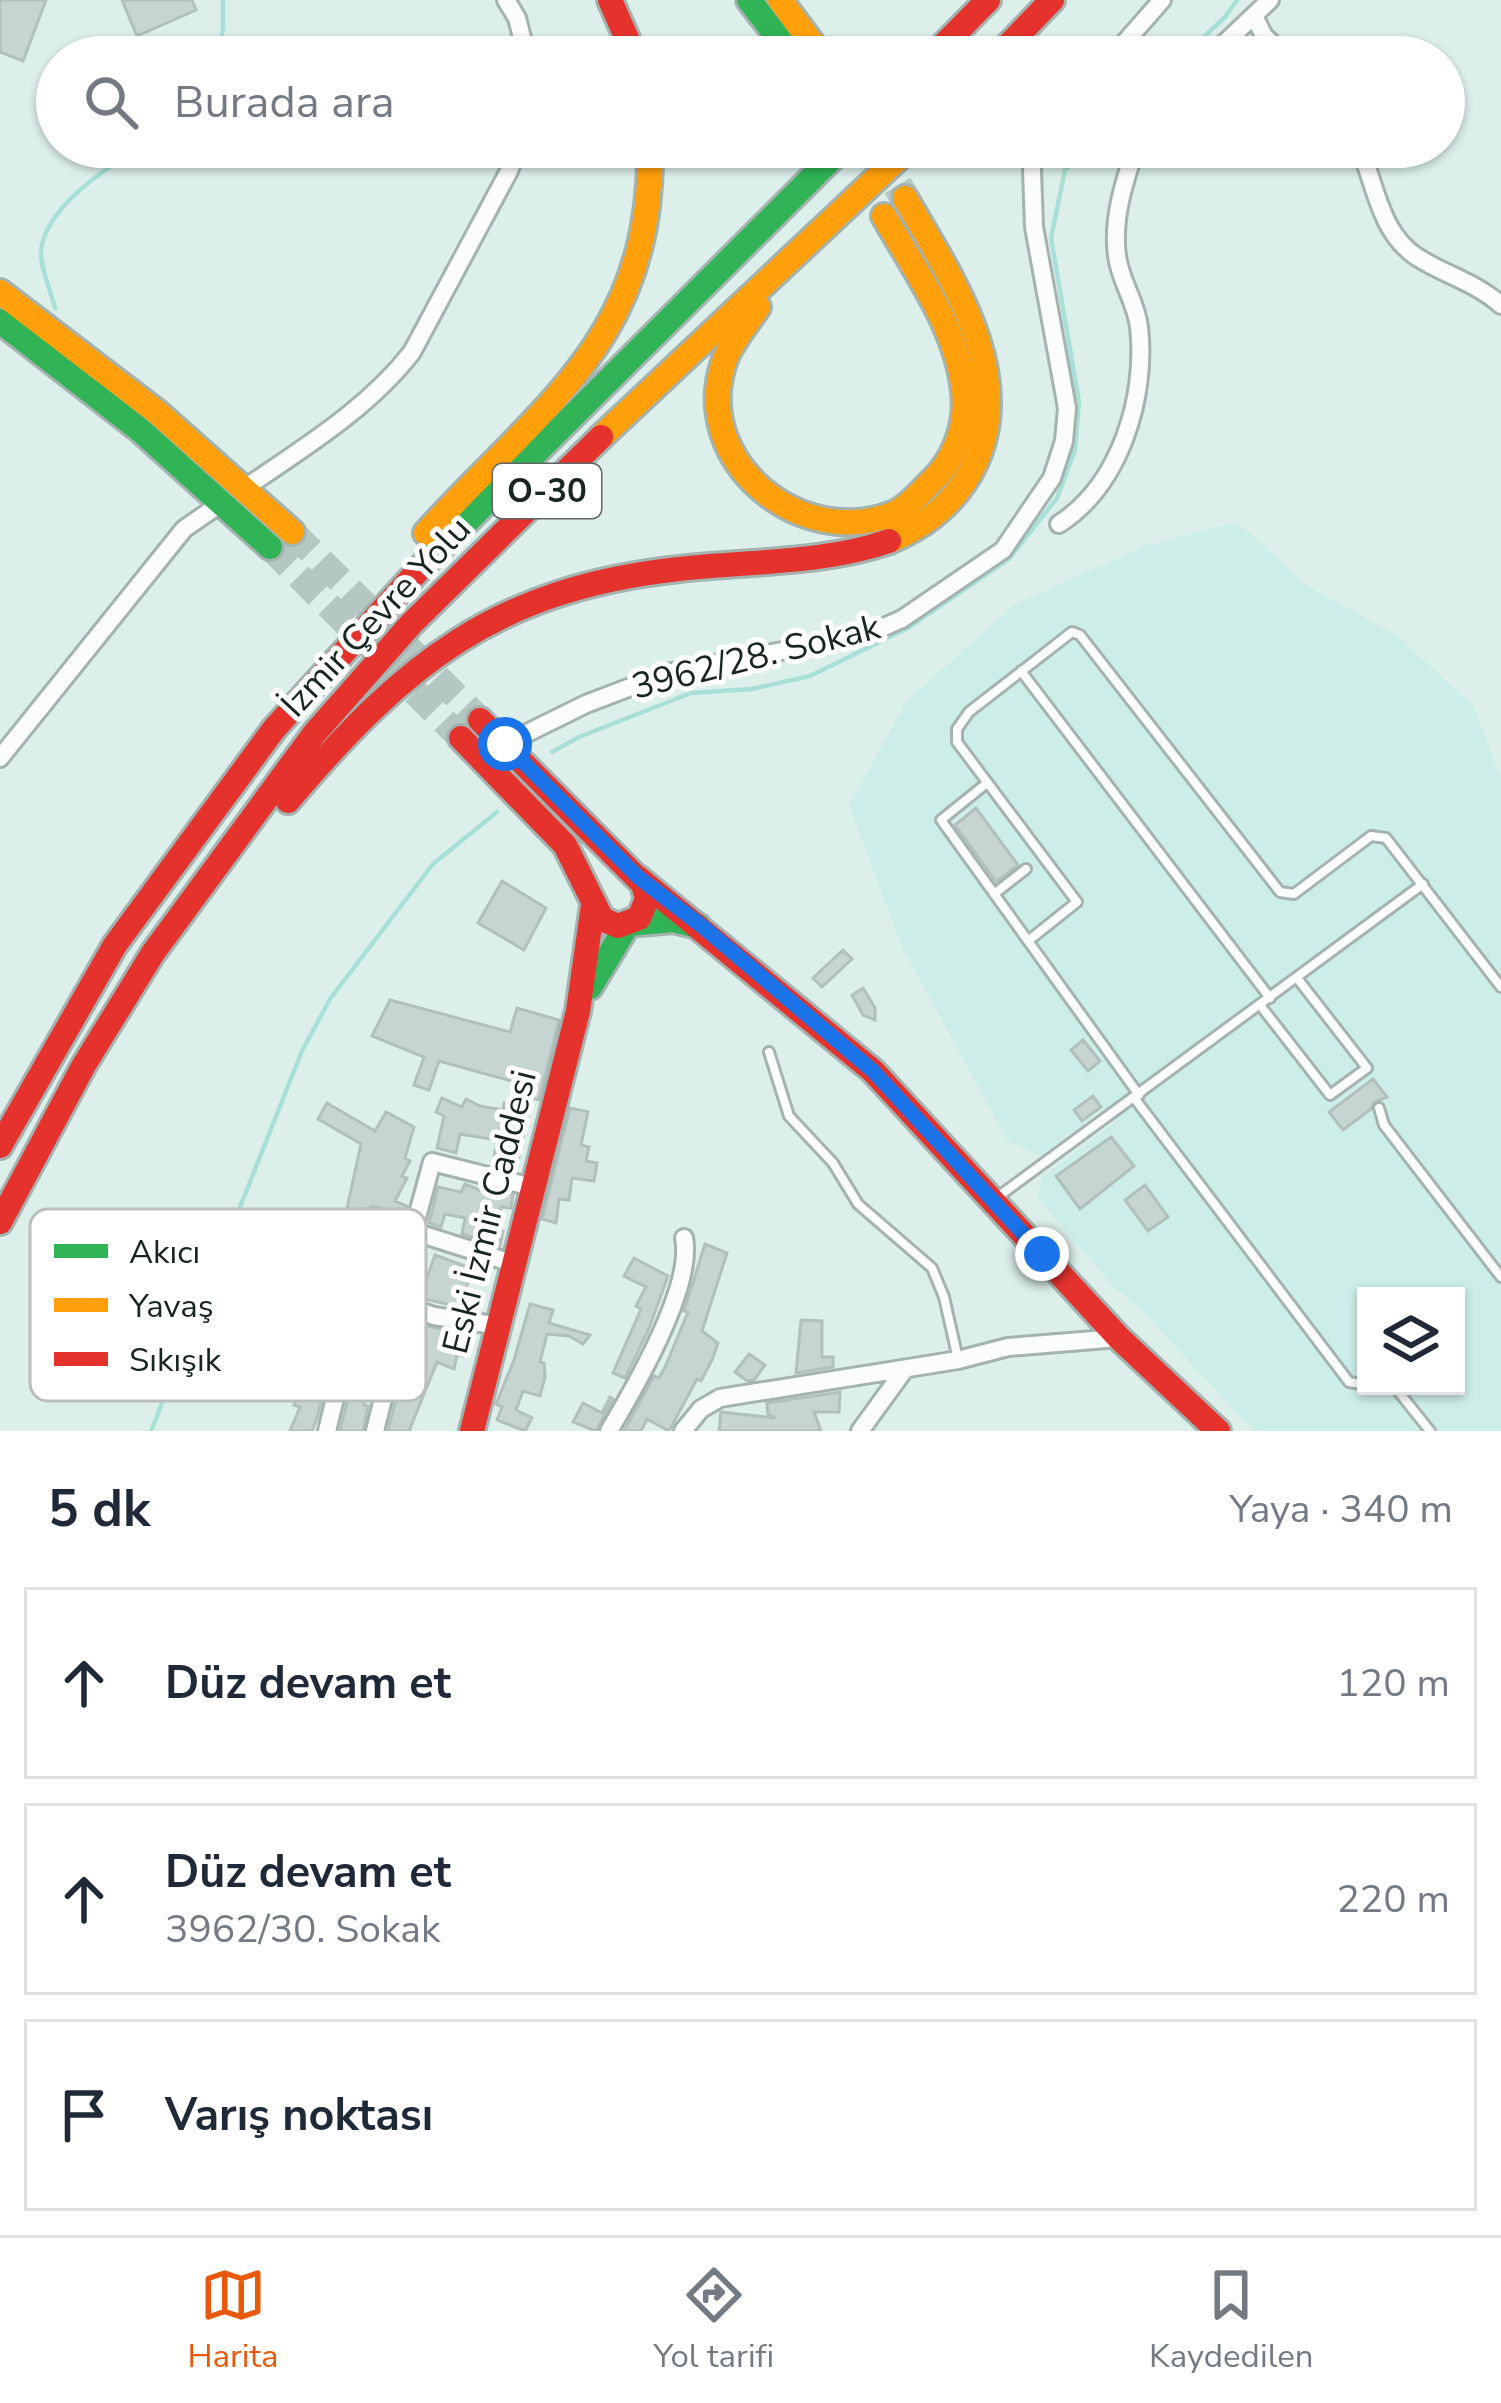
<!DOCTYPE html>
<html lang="tr">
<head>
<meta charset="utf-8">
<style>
  body { margin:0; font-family:"Nunito Sans",sans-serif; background:#f2f2f3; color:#1f2937 }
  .controls { position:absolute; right:36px; bottom:36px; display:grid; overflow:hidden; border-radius:0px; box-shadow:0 3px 9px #0004 }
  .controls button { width:108px; height:108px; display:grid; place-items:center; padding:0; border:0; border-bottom:3px solid #e0e1e3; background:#fff; color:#1f2937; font:60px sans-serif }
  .stop { position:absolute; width:36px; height:36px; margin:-27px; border:9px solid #1a73e8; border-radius:50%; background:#fff }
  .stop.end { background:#1a73e8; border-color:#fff; box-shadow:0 3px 12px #0008 }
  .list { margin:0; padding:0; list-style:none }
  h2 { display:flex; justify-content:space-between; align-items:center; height:156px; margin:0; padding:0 48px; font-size:51px }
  h2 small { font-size:39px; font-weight:400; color:#747a83 }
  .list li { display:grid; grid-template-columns:78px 1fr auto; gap:36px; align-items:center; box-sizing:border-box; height:192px; margin:0 24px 24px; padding:0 24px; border:3px solid #e0e1e3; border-radius:0px }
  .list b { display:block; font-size:45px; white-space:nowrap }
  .list p { margin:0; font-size:39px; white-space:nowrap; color:#747a83 }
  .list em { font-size:39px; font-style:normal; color:#747a83 }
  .icon { flex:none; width:66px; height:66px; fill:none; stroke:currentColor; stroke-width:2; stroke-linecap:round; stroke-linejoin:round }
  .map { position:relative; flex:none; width:1501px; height:1431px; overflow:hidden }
  .search { position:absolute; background:#fff; box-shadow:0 3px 9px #0004; left:36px; right:36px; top:36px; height:132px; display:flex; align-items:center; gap:30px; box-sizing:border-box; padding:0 42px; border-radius:66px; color:#747a83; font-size:45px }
  .sheet { height:804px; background:#fff }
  nav { display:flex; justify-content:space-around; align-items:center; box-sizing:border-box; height:168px; border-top:3px solid #e0e1e3; background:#fff; font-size:33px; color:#747a83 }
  nav a { display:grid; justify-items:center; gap:6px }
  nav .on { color:#ea580c }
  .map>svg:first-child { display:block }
</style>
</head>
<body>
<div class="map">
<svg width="1501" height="1431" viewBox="0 0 1501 1431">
  <rect width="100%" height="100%" fill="#dcefeb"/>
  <path fill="#cdeee8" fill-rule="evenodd" d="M1237 522 1308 586 1399 637 1474 707 1501 779V1431H1254L1145 1314 1111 1284 1037 1197 1043 1176 1116 1121 1106 1107 1041 1156 1007 1140 902 947 849 805 906 702 1015 604 1148 545ZM1366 1296H1456V1386H1366Z"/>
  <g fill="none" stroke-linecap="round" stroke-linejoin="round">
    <path stroke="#a8e0d7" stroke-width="4.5" d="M217 57 223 29V0
      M1182 57 1225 17 1237 0
      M55 308C51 292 40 267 41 251 45 207 107 168 139 147
      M552 752 579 737 691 693 752 689 810 676 908 628 1009 559 1057 498 1075 450 1079 402 1051 238 1065 170 1088 147
      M151 1431 302 1051 330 999 433 864 497 812"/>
  </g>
  <path fill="#c6d5d2" stroke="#b1c0bd" stroke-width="3" d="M0 0H46L23 61 0 52Z
    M122 0H192L196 10 137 36Z
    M976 808 1018 865 996 882 955 825Z
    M502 881 546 908 524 950 478 923Z
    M843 950 852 959 822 987 813 978Z
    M863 988 875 1008V1020L863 1015 852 995Z
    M390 1000 510 1032 517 1008 559 1020 539 1100 523 1096 525 1085 439 1061 429 1090 414 1085 424 1057 372 1036Z
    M1083 1040 1100 1061 1088 1071 1071 1050Z
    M1373 1079 1387 1097 1374 1102 1371 1109 1343 1130 1329 1112Z
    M1093 1096 1101 1107 1082 1121 1074 1110Z
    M442 1098 462 1107 466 1099 480 1106 503 1110 504 1103 530 1108 516 1170 493 1164 497 1140 460 1134 456 1153 437 1148 444 1116 436 1112Z
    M327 1103 375 1131 386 1112 414 1127 405 1158 410 1161 402 1176 407 1178 395 1201 407 1206 404 1215 372 1206 362 1214 365 1228 396 1239 390 1268 368 1260 360 1279 351 1283 337 1316 341 1317 327 1356 332 1358 317 1418 312 1431H290L300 1407 294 1405 307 1367 303 1366 311 1347 308 1346 334 1274 319 1269 324 1256 344 1262 358 1220 345 1217 361 1144 318 1119Z
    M570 1108 588 1112 581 1145 589 1147 586 1161 597 1163 594 1181 572 1178 569 1200 559 1199 556 1223 542 1219Z
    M1111 1137 1134 1166 1080 1209 1056 1176Z
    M465 1184 489 1194 490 1190 513 1195 511 1208 501 1207 498 1230 503 1231 500 1246 462 1234 465 1218 445 1214 441 1227 429 1223 438 1187 461 1192Z
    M1145 1185 1168 1217 1148 1231 1125 1200Z
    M705 1244 727 1253 702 1331 718 1343 712 1360 701 1381 697 1379 669 1431 647 1419 641 1431H624L654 1376 659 1378 666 1365 688 1312 684 1311Z
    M435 1255 473 1269 461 1301 465 1304 464 1308 420 1298Z
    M634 1258 668 1276 648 1331 625 1378 613 1373 641 1309 636 1306 646 1287 624 1276Z
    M530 1304 553 1310 549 1323 590 1335 583 1344 569 1336 547 1334 540 1362 544 1363 545 1377 540 1396 523 1391 516 1410 532 1418 525 1431 497 1420 502 1407 496 1404 514 1360Z
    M801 1320 822 1321V1357H833V1367L796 1373Z
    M415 1323 453 1332 451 1336 469 1340 464 1356 457 1355 454 1369 437 1362 409 1431H388Z
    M366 1324 382 1331 367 1368 374 1370 364 1405 368 1406 363 1431H340Z
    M749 1354 765 1365 754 1380 747 1381 735 1372Z
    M840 1392 839 1412H814L821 1431H719L721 1412 775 1418 768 1414 767 1403Z
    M610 1397 613 1399 596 1431 573 1422 583 1403 602 1413Z"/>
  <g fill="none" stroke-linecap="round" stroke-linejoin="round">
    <path stroke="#b5c7c3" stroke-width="27" stroke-dasharray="27 14" stroke-linecap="butt" d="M292 532 480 720
      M270 547 461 738"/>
    <path stroke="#b5c7c3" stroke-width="30" stroke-dasharray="30 15" stroke-linecap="butt" d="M874 147 905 198"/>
    <g stroke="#a4b3b0" stroke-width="14">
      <path id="lane" d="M1021 671 1270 998
        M987 783 941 820 1139 1095
        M994 894 1026 869
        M1028 941 1077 902 957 742V729L969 712 1072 632 1080 635 1280 892 1294 894 1371 836 1386 838 1501 987
        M1260 1005 1330 1095 1367 1068 1297 978
        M769 1052 789 1116 833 1163 858 1204 932 1268 944 1297 958 1359
        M1135 1099 1349 1382 1366 1385
        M1379 1108 1384 1125 1501 1277
        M995 1199 1423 884
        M1394 1386 1430 1431"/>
    </g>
    <g stroke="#a4b3b0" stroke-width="22">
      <path id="street" d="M506 0 517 18 527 57
        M1254 16 1264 36 1286 57
        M1112 57 1162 0
        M1210 57 1270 0
        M1359 147C1376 184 1379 232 1417 257 1445 275 1475 282 1501 305
        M245 488C303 448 368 409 412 352L509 171 518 147
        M1059 524C1120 485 1147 397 1139 327 1136 301 1120 281 1117 256 1112 219 1124 182 1136 147
        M505 744 586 704 667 673 866 635 902 619 1003 550 1052 478 1064 441 1067 408 1034 227 1032 170 1036 147
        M0 758 184 529 223 502
        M374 1219 512 1263
        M394 1302 432 1162 532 1187
        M327 1431 361 1291 434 1316 500 1326
        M375 1431 406 1306
        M609 1431C634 1389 694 1286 684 1238
        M683 1431 701 1409 720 1398 958 1360 1008 1347 1119 1338
        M860 1431 905 1369"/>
    </g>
    <g stroke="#a4b3b0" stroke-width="30">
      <path id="fast" d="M749 0 793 57
        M0 321 140 430 270 547
        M427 561 843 147
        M590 987 628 924 673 920 698 926"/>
    </g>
    <g stroke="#a4b3b0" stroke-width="30">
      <path id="slow" d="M780 0 822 57
        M0 292 158 413 292 532
        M758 307C747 324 730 343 724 362 690 462 802 552 895 513 908 507 920 493 930 483 955 461 968 424 964 391 957 327 915 271 884 216
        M601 437 910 147
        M426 533C543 404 653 340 650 147
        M889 541C928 525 957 501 975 463 1017 372 949 275 905 198"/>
    </g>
    <g stroke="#a4b3b0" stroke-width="30">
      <path id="jam" d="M610 0 635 57
        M932 57 988 0
        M997 57 1052 0
        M461 738 565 845 602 919 618 926 639 918 647 899 643 884 480 720
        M288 801C404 664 495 589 679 569 747 561 823 564 889 541
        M637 877 873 1071 1119 1338 1218 1431
        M0 1146 115 945 274 729 427 561
        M0 1222 84 1065 153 953 314 734 411 624 601 437
        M472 1431 578 1011 593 905"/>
    </g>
    <use href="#lane" stroke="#fafdfc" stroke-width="8"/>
    <use href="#street" stroke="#fafdfc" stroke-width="16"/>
    <use href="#fast" stroke="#30b455" stroke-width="24"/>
    <use href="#slow" stroke="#ff9f0a" stroke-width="24"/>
    <use href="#jam" stroke="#e5322d" stroke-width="24"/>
  </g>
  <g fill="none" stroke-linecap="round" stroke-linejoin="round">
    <path stroke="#1a73e8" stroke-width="15" d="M505 744 638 877 703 927 873 1071 1042 1254"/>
  </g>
  <g text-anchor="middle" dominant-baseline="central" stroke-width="10" stroke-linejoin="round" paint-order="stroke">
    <rect fill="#fff" stroke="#5d6665" stroke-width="3" x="493" y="464" width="108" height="54" rx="9"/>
    <g font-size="33" font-weight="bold" fill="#182523">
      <text x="547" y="491">O-30</text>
    </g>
    <g font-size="36" fill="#182523" stroke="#fff">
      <text transform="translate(376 617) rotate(-47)">İzmir Çevre Yolu</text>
      <text transform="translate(756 657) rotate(-14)">3962/28. Sokak</text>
      <text transform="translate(490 1212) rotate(-76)">Eski İzmir Caddesi</text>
    </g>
  </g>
  <rect x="30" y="1209" width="396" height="192" rx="18" fill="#fff" stroke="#babebd" stroke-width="3"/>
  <rect x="54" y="1244" width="54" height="14" fill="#30b455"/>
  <rect x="54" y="1298" width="54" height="14" fill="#ff9f0a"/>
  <rect x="54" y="1352" width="54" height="14" fill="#e5322d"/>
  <g font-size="33" fill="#182523">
    <text x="129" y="1263">Akıcı</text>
    <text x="129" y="1317">Yavaş</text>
    <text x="129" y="1371">Sıkışık</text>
  </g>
</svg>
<div class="controls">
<button><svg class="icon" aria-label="layers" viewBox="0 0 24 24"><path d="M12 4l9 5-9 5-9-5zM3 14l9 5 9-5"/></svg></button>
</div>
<div class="stop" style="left:505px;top:744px"></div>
<div class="stop end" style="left:1042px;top:1254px"></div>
<div class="search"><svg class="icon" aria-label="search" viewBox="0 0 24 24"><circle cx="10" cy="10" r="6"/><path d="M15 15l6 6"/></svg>Burada ara</div>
</div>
<section class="sheet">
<h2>5 dk<small>Yaya · 340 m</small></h2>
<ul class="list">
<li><svg class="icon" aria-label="ahead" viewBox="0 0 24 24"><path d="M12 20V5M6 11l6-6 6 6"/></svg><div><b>Düz devam et</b></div><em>120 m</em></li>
<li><svg class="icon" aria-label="ahead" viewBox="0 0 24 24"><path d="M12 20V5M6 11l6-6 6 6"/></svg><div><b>Düz devam et</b><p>3962/30. Sokak</p></div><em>220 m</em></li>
<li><svg class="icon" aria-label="arrive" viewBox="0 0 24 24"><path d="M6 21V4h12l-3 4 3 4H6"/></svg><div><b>Varış noktası</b></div></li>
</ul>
</section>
<nav>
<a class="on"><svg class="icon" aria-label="map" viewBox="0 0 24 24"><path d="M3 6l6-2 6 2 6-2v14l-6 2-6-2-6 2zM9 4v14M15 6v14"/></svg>Harita</a>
<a><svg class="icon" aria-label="directions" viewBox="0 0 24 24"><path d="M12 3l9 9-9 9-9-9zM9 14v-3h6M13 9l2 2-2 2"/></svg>Yol tarifi</a>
<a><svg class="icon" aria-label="saved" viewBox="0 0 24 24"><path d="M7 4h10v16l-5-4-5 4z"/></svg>Kaydedilen</a>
</nav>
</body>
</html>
